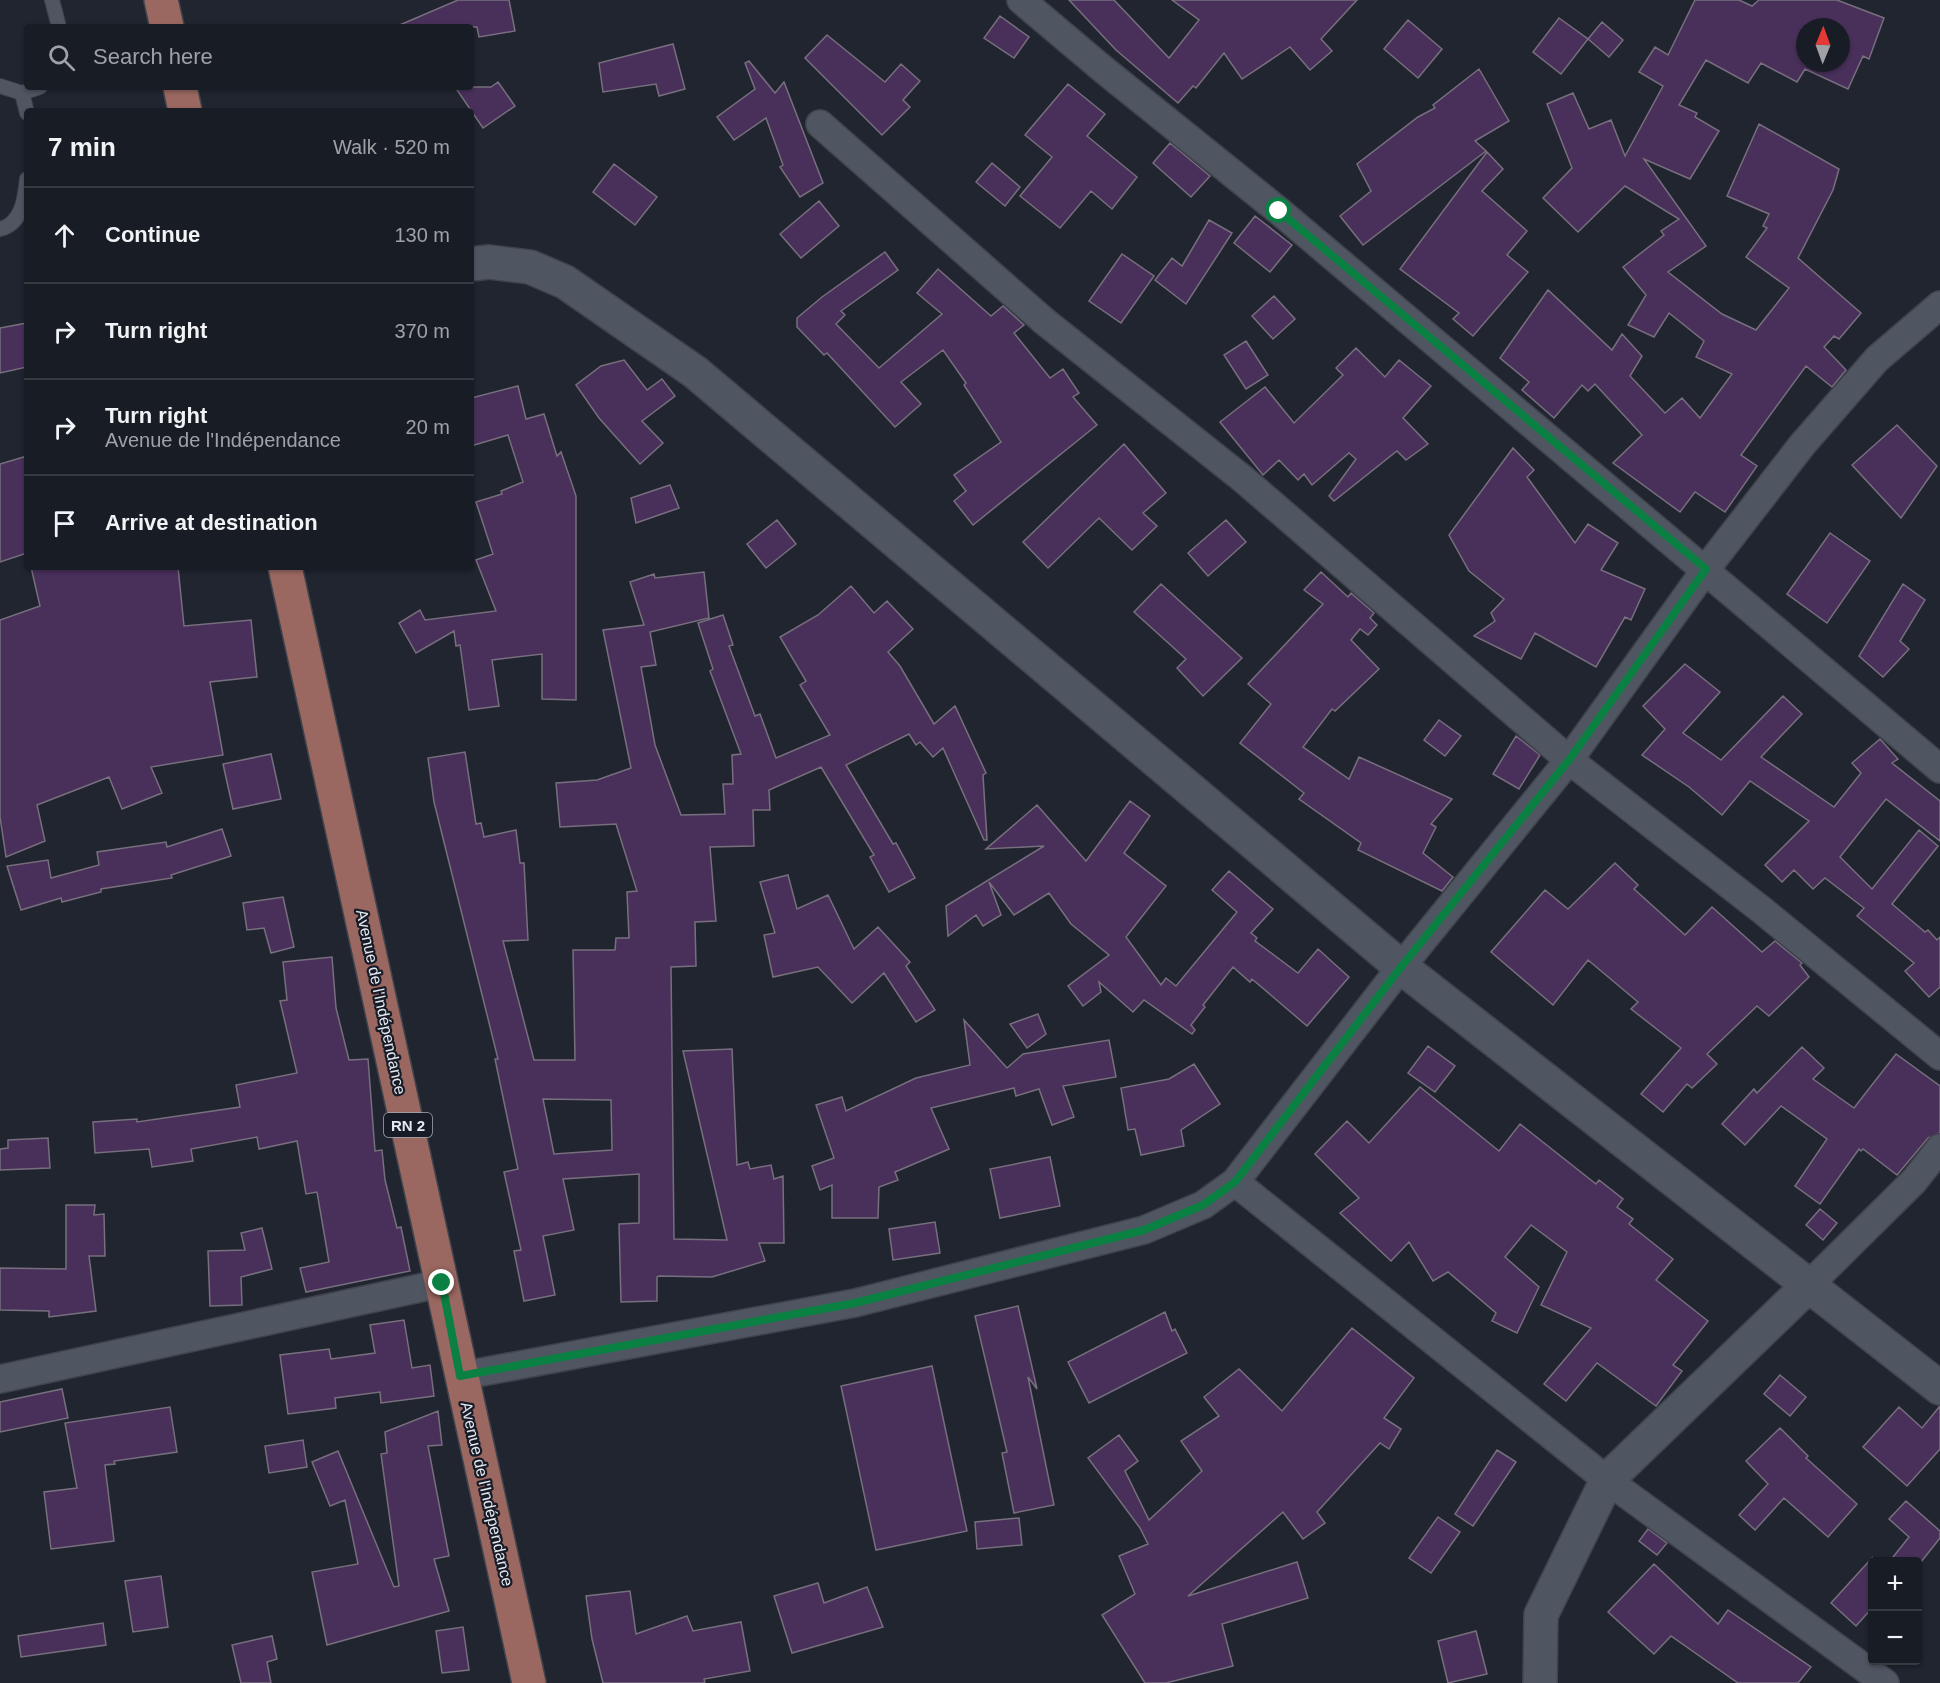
<!DOCTYPE html>
<html lang="en">
<head>
<meta charset="utf-8">
<style>
  body { margin:0; font-family:Arial,sans-serif; background:#21252c; color:#f1f3f6 }
  .controls { position:absolute; right:18px; bottom:18px; display:grid; overflow:hidden; border-radius:6px; box-shadow:0 2px 4px #0004 }
  .controls button { width:54px; height:54px; display:grid; place-items:center; padding:0; border:0; border-bottom:2px solid #363a41; background:#181c24; color:#f1f3f6; font:30px sans-serif }
  .compass { position:absolute; left:1796px; top:18px; width:54px; height:54px; border-radius:50%; background:#181c24; box-shadow:0 2px 4px #0004; rotate:1deg }
  .stop { position:absolute; width:18px; height:18px; margin:-14px; border:4px solid #0b8043; border-radius:50%; background:#fff }
  .stop.end { background:#0b8043; border-color:#fff; box-shadow:0 2px 6px #0008 }
  .list { margin:0; padding:0; list-style:none }
  h2 { display:flex; justify-content:space-between; align-items:center; height:78px; margin:0; padding:0 24px; font-size:26px }
  h2 small { font-size:20px; font-weight:400; color:#9fa1a6 }
  .list li { display:grid; grid-template-columns:39px 1fr auto; gap:18px; align-items:center; box-sizing:border-box; height:96px; padding:0 24px; border-top:2px solid #363a41 }
  .list b { display:block; font-size:22px; white-space:nowrap }
  .list p { margin:0; font-size:20px; white-space:nowrap; color:#9fa1a6 }
  .list em { font-size:20px; font-style:normal; color:#9fa1a6 }
  .icon { flex:none; width:33px; height:33px; fill:none; stroke:currentColor; stroke-width:2; stroke-linecap:round; stroke-linejoin:round }
  .map { position:relative; flex:none; width:1940px; height:1683px; overflow:hidden }
  .search { position:absolute; background:#181c24; box-shadow:0 2px 4px #0004; left:24px; top:24px; width:450px; height:66px; display:flex; align-items:center; gap:15px; box-sizing:border-box; padding:0 21px; border-radius:6px; color:#9fa1a6; font-size:22px }
  .panel { position:absolute; background:#181c24; box-shadow:0 2px 4px #0004; left:24px; top:108px; width:450px; height:462px; border-radius:6px }
  .map>svg:first-child { display:block }
</style>
</head>
<body>
<div class="map">
<svg width="1940" height="1683" viewBox="0 0 1940 1683">
  <rect width="100%" height="100%" fill="#202530"/>
  <path fill="#49305b" stroke="#776f7d" stroke-width="1.5" fill-rule="evenodd" d="M458 0H509L515 31 479 37 477 27H395Z
    M1069 0H1114L1169 58 1199 20 1172 0H1357L1321 39 1332 51 1310 70 1290 47 1242 79 1224 53 1196 88 1193 86 1178 103 1116 50Z
    M1695 0H1739L1752 6 1759 0H1837L1884 18 1869 59 1863 56 1848 89 1805 69 1797 82 1761 63 1748 83 1706 60 1679 105 1697 113 1695 117 1719 131 1690 179 1644 159 1706 246 1668 272 1722 314 1756 330 1789 288 1746 257 1767 228 1763 226 1769 214 1727 196 1759 124 1839 169 1833 190 1798 258 1861 313 1839 339 1834 336 1824 347 1846 370 1832 387 1806 366 1741 455 1757 466 1725 512 1695 492 1680 512 1613 463 1642 435 1595 384 1588 391 1582 385 1554 418 1522 390 1529 382 1500 358 1548 290 1612 350 1622 334 1642 356 1630 376 1665 413 1682 398 1700 418 1732 374 1696 357 1704 341 1669 313 1654 337 1628 325 1646 295 1623 267 1664 235 1661 231 1679 219 1625 186 1578 232 1543 198 1572 168 1547 104 1573 93 1589 129 1611 120 1625 156 1663 86 1639 72 1655 47 1668 55ZM1805 27H1841V63H1805Z
    M1000 16 1029 37 1014 58 984 38Z
    M1559 18 1588 39 1561 74 1533 52Z
    M1408 20 1442 49 1418 78 1384 49Z
    M1602 22 1623 40 1609 57 1588 39Z
    M827 35 885 82 901 64 920 81 903 100 910 107 882 135 805 58Z
    M673 44 685 89 659 96 656 84 603 92 599 63Z
    M749 61 775 93 784 82 823 183 800 197 780 167 783 165 766 118 734 140 717 117 755 89 745 63Z
    M1479 69 1509 121 1475 141 1486 151 1363 245 1340 216 1371 191 1357 164 1418 117 1435 108 1433 105Z
    M498 82 515 106 483 128 455 87H491Z
    M1068 84 1105 114 1087 136 1137 177 1112 209 1091 191 1060 228 1020 196 1052 157 1025 135Z
    M1170 143 1210 176 1191 197 1153 163Z
    M1487 152 1503 169 1482 191 1527 231 1507 255 1528 272 1473 336 1453 319 1459 313 1400 269Z
    M992 163 1020 187 1005 206 976 182Z
    M614 164 657 197 635 225 593 192Z
    M819 201 839 226 801 258 780 234Z
    M1255 216 1292 245 1270 272 1234 243Z
    M1209 220 1232 233 1186 304 1155 280 1172 258 1182 266Z
    M885 252 898 270 841 311 845 315 836 324 879 368 942 314 917 293 938 269 991 316 1003 306 1024 325 1014 333 1050 378 1063 369 1079 393 1073 397 1097 425 973 525 954 501 966 491 954 475 1001 442 964 385 966 383 943 350 901 382 921 404 895 427 827 353 824 355 797 327V318L822 297Z
    M1122 254 1154 276 1121 323 1089 301Z
    M1274 296 1295 319 1273 339 1252 316Z
    M27 323V367L0 373V328Z
    M1246 341 1268 375 1246 389 1224 355Z
    M1356 348 1385 377 1399 360 1431 386 1403 418 1428 444 1406 460 1397 451 1334 501 1329 496 1356 459 1349 453 1312 485 1304 474 1298 480 1279 460 1263 475 1220 422 1265 387 1294 423 1343 375 1336 368Z
    M624 360 647 390 662 379 675 396 642 421 663 443 640 464 599 418 576 385 601 366Z
    M518 386 526 419 544 414 557 456 561 452 576 496V700L542 699V654L492 660 499 706 469 710 460 645 456 646 454 631 416 653 399 623 420 610 425 620 496 611 476 560 493 554 476 502 502 494 501 491 523 482 508 435 471 446V398Z
    M1897 425 1937 466 1901 518 1852 465Z
    M1124 444 1166 493 1143 513 1157 526 1132 550 1099 518 1048 568 1023 542Z
    M1513 448 1534 470 1527 477 1575 543 1588 524 1618 543 1601 570 1645 589 1631 620 1625 617 1596 667 1535 633 1521 659 1474 636 1495 621 1491 613 1504 599 1469 571 1449 535Z
    M27 456V553L0 562V464Z
    M670 485 679 508 636 523 631 498Z
    M777 520 796 544 766 568 747 544Z
    M1226 520 1246 542 1208 576 1188 553Z
    M1830 533 1870 561 1827 623 1787 594Z
    M31 567H178L184 626 251 620 257 677 210 682 223 755 151 767 162 793 122 809 109 777 37 805 45 841 6 857 0 817V620L40 606Z
    M704 572 709 618 650 632 656 665 641 667 655 745 681 815 725 814 723 784H733L732 755 741 754 710 671 713 669 698 623 723 615 733 645 729 646 755 716 760 714 776 758 830 735 800 685 806 681 780 637 818 615 851 586 874 613 887 601 913 629 888 652 900 666 934 724 955 706 986 773 983 775 987 840H984L943 748 933 757 920 742 916 745 909 734 846 765 893 844 896 843 915 878 889 892 870 857 874 855 821 767 769 790 770 810H753L754 846 710 847 716 921 695 922 696 966 671 967 674 1239 727 1240 683 1051 732 1049 737 1165 748 1162 750 1169 771 1165 774 1179 783 1176 784 1243H759L765 1261 712 1277 659 1276 657 1277V1301L621 1302 619 1224 639 1223V1174L563 1179 574 1230 543 1236 555 1295 524 1301 514 1251 521 1250 504 1172 518 1169 495 1059H498L434 802 428 758 465 752 476 824 481 823 484 837 516 830 520 863H524L528 940 503 941 534 1060H575L573 950H615L616 938H629L627 892 637 891 616 824 560 827 556 783 597 780 631 768 603 630 644 625 630 582 654 574 655 578ZM543 1099 611 1100 612 1150 554 1154Z
    M1321 572 1348 597 1351 593 1374 613 1370 618 1377 625 1368 635 1360 629 1351 640 1379 669 1335 711 1332 709 1303 747 1349 779 1359 757 1452 799 1431 824 1436 827 1423 853 1453 877 1442 891 1358 850 1361 843 1299 799 1304 793 1240 743 1271 704 1248 684 1323 604 1304 590Z
    M1161 584 1242 658 1203 696 1177 668 1186 659 1134 612Z
    M1903 584 1925 600 1900 641 1909 649 1883 677 1859 656Z
    M1685 664 1720 692 1683 733 1721 760 1783 696 1802 714 1761 757 1834 807 1861 773 1852 763 1880 739 1898 759 1892 763 1940 801V841L1886 799 1840 857 1872 889 1919 830 1938 846 1892 904 1925 932 1928 930 1937 940 1940 937V987L1929 997 1905 971 1914 963 1857 916 1864 908 1825 878 1813 889 1794 870 1782 882 1765 865 1809 821 1750 781 1722 815 1689 787 1642 755 1665 729 1643 706Z
    M1439 720 1461 736 1445 756 1424 740Z
    M1516 736 1540 755 1519 789 1493 774Z
    M271 754 281 799 233 809 223 764Z
    M1130 801 1150 816 1124 853 1166 886 1126 937 1161 985 1166 978 1176 986 1237 912 1212 890 1229 871 1273 909 1251 933 1257 938 1255 941 1298 973 1318 949 1349 977 1307 1026 1252 979 1250 982 1233 967 1203 1005 1205 1007 1191 1025 1195 1030 1192 1034 1144 1000 1133 1012 1099 982 1101 992 1083 1006 1068 986 1109 955 1071 924 1049 893 1014 915 989 882 1001 915 983 926 976 915 948 936 946 906 1044 846 986 849 1037 805 1086 861Z
    M222 829 231 856 171 875 172 878 101 889V892L62 902 61 898 21 910 7 866 48 860 51 878 99 865 97 852 166 842 167 847Z
    M1615 863 1638 885 1634 889 1685 935 1712 907 1762 952 1775 941 1802 963 1800 965 1809 977 1769 1016 1757 1006 1707 1054 1717 1064 1692 1088 1687 1084 1663 1112 1641 1094 1681 1048 1631 1009 1638 1002 1588 960 1553 1005 1491 952 1545 890 1568 909Z
    M788 875 797 909 828 895 854 949 878 927 910 962 906 966 935 1010 916 1022 884 973 852 1003 818 967 773 977 764 935 775 933 760 882Z
    M283 897 294 947 271 953 264 928 247 930 243 903Z
    M332 957 336 1008 349 1060 368 1059 375 1151 382 1150 385 1180 397 1228 401 1227 410 1271 306 1292 300 1268 329 1262 317 1192 306 1194 297 1141 259 1149 257 1137 191 1149 193 1161 152 1167 149 1149 95 1153 93 1122 137 1119V1122L240 1107 236 1085 297 1073 280 1001 287 1000 283 962Z
    M1038 1014 1046 1034 1027 1048 1010 1024Z
    M964 1020 1007 1068 1023 1054 1109 1040 1116 1077 1063 1086 1074 1117 1052 1125 1039 1089 1016 1096 1014 1088 931 1108 949 1149 895 1172 898 1180 879 1187 878 1218H832V1185L820 1190 812 1166 834 1158 816 1105 842 1097 846 1111 916 1078 970 1065Z
    M1428 1046 1455 1066 1435 1092 1408 1073Z
    M1802 1047 1824 1068 1813 1079 1854 1108 1896 1054 1940 1086V1133L1928 1138 1897 1175 1863 1149 1861 1151 1859 1149 1820 1204 1795 1186 1827 1139 1781 1106 1745 1145 1722 1124 1754 1089 1757 1093Z
    M1194 1064 1220 1104 1181 1130 1184 1146 1141 1155 1135 1129 1128 1130 1121 1088 1169 1079Z
    M1420 1087 1499 1151 1520 1124 1596 1184 1599 1180 1623 1199 1617 1207 1633 1219 1629 1224 1673 1259 1656 1280 1708 1321 1673 1365 1682 1371 1656 1406 1597 1363 1566 1401 1544 1384 1591 1328 1541 1305 1567 1252 1531 1225 1505 1257 1539 1287 1517 1333 1492 1321 1496 1313 1448 1272 1433 1281 1409 1242 1391 1261 1340 1213 1359 1198 1315 1154 1347 1121 1369 1143Z
    M48 1138 50 1168 0 1170V1149L8 1148V1140Z
    M1050 1157 1060 1206 1000 1218 990 1169Z
    M66 1205H95L94 1215 104 1214 105 1256H89L96 1311 49 1317V1311L0 1310V1268L66 1269Z
    M1820 1209 1837 1223 1823 1240 1806 1225Z
    M935 1222 940 1253 893 1260 889 1229Z
    M262 1228 272 1269 241 1277 242 1305 210 1306 208 1251 245 1250 241 1233Z
    M1018 1306 1037 1389 1028 1377 1054 1505 1014 1513 1002 1453 1007 1452 975 1316Z
    M1165 1312 1172 1331 1175 1329 1187 1353 1089 1403 1068 1362Z
    M404 1320 412 1368 430 1365 434 1396 381 1403 380 1392 335 1398 336 1408 288 1414 280 1355 329 1349 331 1359 375 1353 370 1325Z
    M1352 1328 1414 1378 1384 1418 1401 1429 1389 1449 1380 1443 1317 1512 1325 1523 1303 1539 1283 1512 1188 1596 1297 1562 1308 1598 1222 1624 1233 1666 1166 1683H1145L1102 1615 1135 1594 1119 1556 1148 1544 1140 1528 1088 1458 1119 1435 1138 1461 1125 1471 1149 1520 1202 1471 1181 1441 1219 1416 1204 1397 1239 1369 1282 1411Z
    M932 1366 967 1531 876 1550 841 1386Z
    M1780 1375 1806 1397 1790 1416 1764 1394Z
    M62 1389 68 1418 0 1432V1402Z
    M1940 1406V1449L1907 1486 1863 1447 1899 1407 1922 1428Z
    M170 1407 177 1452 114 1461 115 1464 105 1465 114 1541 51 1549 44 1492 77 1488 65 1423Z
    M438 1411 442 1445 428 1446 449 1556 434 1559 449 1611 327 1645 312 1572 358 1564 345 1500 330 1506 312 1462 338 1451 394 1587 399 1586 381 1454 387 1453 385 1432Z
    M1780 1428 1808 1456 1806 1458 1857 1504 1828 1537 1784 1498 1755 1530 1739 1515 1768 1484 1746 1461Z
    M303 1440 307 1467 269 1473 265 1446Z
    M1497 1450 1516 1462 1473 1526 1455 1514Z
    M1906 1501 1940 1531V1538L1921 1562H1889L1909 1537 1889 1519Z
    M1438 1517 1460 1532 1431 1573 1409 1558Z
    M1019 1518 1022 1545 977 1549 975 1522Z
    M1648 1529 1667 1543 1657 1555 1639 1541Z
    M1872 1558V1608L1856 1626 1831 1603Z
    M1654 1564 1718 1624 1728 1610 1811 1667 1798 1683H1738L1671 1636 1654 1654 1608 1612Z
    M161 1576 168 1627 133 1632 125 1581Z
    M818 1583 824 1603 867 1587 883 1627 792 1653 774 1596Z
    M630 1591 636 1634 687 1616 693 1631 741 1622 750 1671 704 1679 705 1683H603L592 1639 586 1596Z
    M103 1623 106 1645 21 1657 18 1636Z
    M463 1627 469 1670 442 1673 436 1631Z
    M1476 1631 1487 1674 1448 1683 1438 1641Z
    M272 1636 277 1659 267 1662 271 1683H241L232 1645Z"/>
  <g fill="none" stroke-linecap="round" stroke-linejoin="round">
    <g stroke="#3f434c" stroke-width="16">
      <path id="lane" d="M52 0 59 27
        M0 86 22 93 27 113
        M22 93 40 87
        M0 229C22 224 25 198 27 179"/>
    </g>
    <g stroke="#3f434c" stroke-width="30">
      <path id="street" d="M1021 0 1104 70 1279 211 1940 769
        M820 124 1044 321 1243 479 1569 760 1763 911 1940 1056
        M1235 1182 1607 1480 1885 1683
        M1809 1285 1914 1181 1940 1148
        M460 1376 855 1303 1144 1230 1203 1205 1235 1182 1401 967 1569 760 1706 569 1802 445 1877 359 1940 305
        M0 1379 443 1283"/>
    </g>
    <g stroke="#3f434c" stroke-width="36">
      <path id="secondary" d="M471 264 489 262 530 267 565 282 695 372 1401 967 1940 1388
        M1540 1683 1541 1615 1607 1480 1809 1285"/>
    </g>
    <g stroke="#3f434c" stroke-width="36">
      <path id="primary" d="M161 0 167 27
        M180 87 185 111
        M285 567 529 1683"/>
    </g>
    <use href="#lane" stroke="#505562" stroke-width="14"/>
    <use href="#street" stroke="#505562" stroke-width="27"/>
    <use href="#secondary" stroke="#505562" stroke-width="33"/>
    <use href="#primary" stroke="#9a6860" stroke-width="33"/>
  </g>
  <g fill="none" stroke-linecap="round" stroke-linejoin="round">
    <path stroke="#0b8043" stroke-width="8" d="M442 1283 460 1376 855 1303 1144 1230 1203 1205 1235 1182 1401 967 1569 760 1706 569 1279 211"/>
  </g>
  <g text-anchor="middle" dominant-baseline="central" stroke-width="4.5" stroke-linejoin="round" paint-order="stroke">
    <rect fill="#171b26" stroke="#a7abb4" stroke-width="1.5" x="384" y="1113" width="48" height="24" rx="4.5"/>
    <g font-size="15" font-weight="bold" fill="#e5e9f1">
      <text x="408" y="1125">RN 2</text>
    </g>
    <g font-size="16" fill="#e5e9f1" stroke="#171b26">
      <text transform="translate(381 1002) rotate(78)">Avenue de l'Indépendance</text>
      <text transform="translate(487 1494) rotate(77)">Avenue de l'Indépendance</text>
    </g>
  </g>
</svg>
<div class="controls">
<button>+</button>
<button>−</button>
</div>
<svg class="compass" viewBox="-18 -18 36 36"><path d="M0-13l5 13h-10z" fill="#e53935"/><path d="M0 13l5-13h-10z" fill="#9fa1a6"/></svg>
<div class="stop" style="left:1279px;top:211px"></div>
<div class="stop end" style="left:442px;top:1283px"></div>
<div class="search"><svg class="icon" aria-label="search" viewBox="0 0 24 24"><circle cx="10" cy="10" r="6"/><path d="M15 15l6 6"/></svg>Search here</div>
<section class="panel">
<h2>7 min<small>Walk · 520 m</small></h2>
<ul class="list">
<li><svg class="icon" aria-label="ahead" viewBox="0 0 24 24"><path d="M12 20V5M6 11l6-6 6 6"/></svg><div><b>Continue</b></div><em>130 m</em></li>
<li><svg class="icon" aria-label="right" viewBox="0 0 24 24"><path d="M7 20v-9h11M14 6l5 5-5 5"/></svg><div><b>Turn right</b></div><em>370 m</em></li>
<li><svg class="icon" aria-label="right" viewBox="0 0 24 24"><path d="M7 20v-9h11M14 6l5 5-5 5"/></svg><div><b>Turn right</b><p>Avenue de l'Indépendance</p></div><em>20 m</em></li>
<li><svg class="icon" aria-label="arrive" viewBox="0 0 24 24"><path d="M6 21V4h12l-3 4 3 4H6"/></svg><div><b>Arrive at destination</b></div></li>
</ul>
</section>
</div>
</body>
</html>
